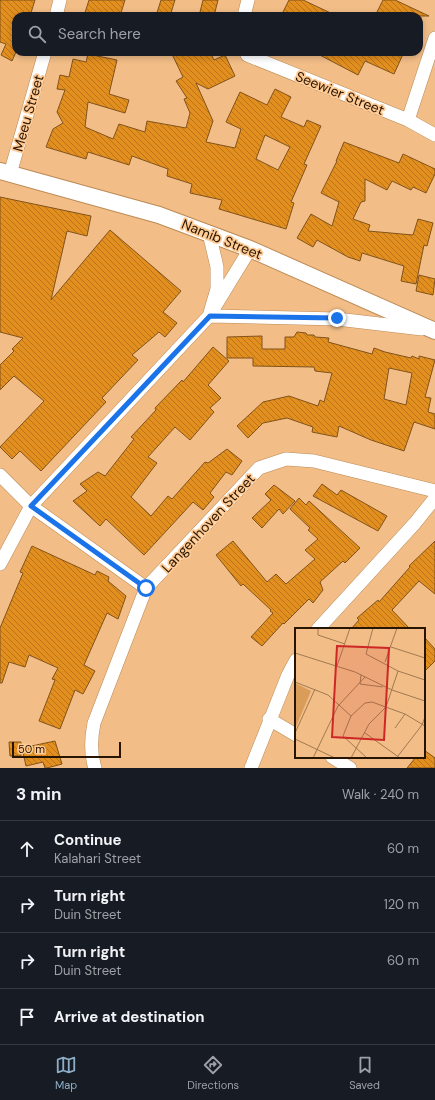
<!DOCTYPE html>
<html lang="en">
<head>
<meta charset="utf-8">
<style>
  body { margin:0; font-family:"DM Sans",sans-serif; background:#242831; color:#f1f3f6 }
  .scale { position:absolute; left:12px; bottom:10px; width:109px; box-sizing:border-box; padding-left:4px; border:2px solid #281501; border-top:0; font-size:11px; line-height:14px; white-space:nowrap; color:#281501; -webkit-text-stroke:3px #ffca93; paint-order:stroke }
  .stop { position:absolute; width:12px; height:12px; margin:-9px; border:3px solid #1a73e8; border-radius:50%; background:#fff }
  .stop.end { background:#1a73e8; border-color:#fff; box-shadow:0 1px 4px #0008 }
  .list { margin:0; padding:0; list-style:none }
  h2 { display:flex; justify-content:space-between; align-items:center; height:52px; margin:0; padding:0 16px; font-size:17px }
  h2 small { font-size:13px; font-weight:400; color:#9ea1a6 }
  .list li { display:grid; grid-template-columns:26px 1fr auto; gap:12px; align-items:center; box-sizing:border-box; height:56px; padding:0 16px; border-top:1px solid #363941 }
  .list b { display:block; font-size:15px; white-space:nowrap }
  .list p { margin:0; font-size:13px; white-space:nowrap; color:#9ea1a6 }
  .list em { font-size:13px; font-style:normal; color:#9ea1a6 }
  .icon { flex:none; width:22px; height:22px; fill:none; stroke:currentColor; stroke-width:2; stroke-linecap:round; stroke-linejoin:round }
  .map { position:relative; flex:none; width:435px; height:768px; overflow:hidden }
  .search { position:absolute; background:#171b24; box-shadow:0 2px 6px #0003; left:12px; right:12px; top:12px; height:44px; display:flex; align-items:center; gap:10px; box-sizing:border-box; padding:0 14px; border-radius:12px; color:#9ea1a6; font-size:15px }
  .sheet { height:276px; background:#171b24 }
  nav { display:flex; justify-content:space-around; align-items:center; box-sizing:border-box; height:56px; border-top:1px solid #363941; background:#171b24; font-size:11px; color:#9ea1a6 }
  nav a { display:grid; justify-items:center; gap:2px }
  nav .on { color:#8daec7 }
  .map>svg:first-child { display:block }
</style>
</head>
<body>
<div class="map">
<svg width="435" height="768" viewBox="0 0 435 768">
  <defs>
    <pattern id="building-back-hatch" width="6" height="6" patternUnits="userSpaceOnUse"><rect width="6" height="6" fill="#e38f1f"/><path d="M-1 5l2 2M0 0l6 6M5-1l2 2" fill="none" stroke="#b87419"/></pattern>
  </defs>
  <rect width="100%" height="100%" fill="#f2bd87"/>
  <path fill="url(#building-back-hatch)" stroke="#81531b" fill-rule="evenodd" d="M0 0H35L30 16H16V52L12 61 1 55 6 44 0 42Z
    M89 0H125L120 16H84Z
    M161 0H175L170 16H156Z
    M203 0H218L214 16 200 12Z
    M289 0H303L337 16H281Z
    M383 0H395L429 16H375Z
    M171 52H210L214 60 225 55 235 76 208 89 196 83 213 121 206 142 235 148 241 129 226 122 240 92 267 105 275 89 291 97 281 117 304 127 307 120 321 126 304 164 307 165 291 202 294 203 286 229 219 209 222 200 190 193 192 184 167 176 168 169 132 156 129 165 88 152 86 159 46 147 53 129 63 123 57 112 65 90 57 89 60 75 69 77 73 59 86 62 88 54 117 60 109 94 129 100 125 113 88 102 85 127 113 139 119 124 145 132 147 121 186 128 190 113 184 99 187 98 176 81 183 77ZM265 135 290 147 278 170 256 159Z
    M314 52H404L394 74 365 61 358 75Z
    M344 142 399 163 403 154 435 169V174L426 193 413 187 411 190 392 181 387 190 365 179V201L361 202 353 219 370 225 368 231 413 235 418 219 433 223 427 246 424 245 416 284 401 281 404 266 362 253 360 261 348 257 317 240 313 247 297 238 311 214 332 226 339 202 321 193 337 161H336Z
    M0 197 91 216 87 236 67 231 51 300 110 230 181 291 163 312 177 323 165 337 159 332 132 355 138 360 102 398 106 402 41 471 20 451 12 459 0 447 44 401 14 376 0 390V365L14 351 12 349 23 338 0 332Z
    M419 275 435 279 433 295 416 291Z
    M297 332 306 333 307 335H314L315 337 329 338 328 342 372 354 374 348 385 352 411 358 412 356 419 359V356L435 360 425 397 431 398 428 412 435 414V429L414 422 404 451 371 440 339 426 337 437 312 432 313 427 287 418 263 423 248 438 237 426 263 402 289 396 318 406 320 400 324 402 332 373 315 371 314 367 253 366V358H227V337L262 336V349H285V337H294ZM389 368 412 373 406 405 384 399Z
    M213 347 229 361 208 385 221 398 210 408 214 412 190 440 175 427 148 457 157 463 131 497 151 516 168 496 172 499 205 462 208 463 227 449 242 461 232 475 226 472 210 493 214 497 203 510 193 502 144 555 106 519 100 526 73 501 87 491 80 484 98 472 105 476 134 439 131 437 156 410 155 408 182 380 183 382Z
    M322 484 337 495 341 490 387 516 378 531 313 496Z
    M274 485 295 501 283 514 279 509 262 528 252 518 271 500 265 494Z
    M299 498 306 505 309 501 360 548 345 563 343 561 320 582 323 590 313 603 309 599 284 624 283 623 262 646 251 637 273 613 270 611 271 610 243 584 241 586 216 555 233 541 267 582 276 574 286 584 315 559 305 550 318 539 308 530 310 528 290 509Z
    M435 541V594L419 581 392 610 410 629H351L359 620 357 618 378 600 379 602 410 567 409 566Z
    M32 546 95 575 97 571 109 577 108 581 126 596 118 619 107 613 84 665 95 671 83 694 75 690 60 729 39 721 55 680 52 679 58 668 29 655 25 667 9 662 2 683H0V628L23 573 20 572Z
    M424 637 435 649V661L424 672Z
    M55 741 62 764 47 768H45L43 762 26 766 22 748Z
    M9 742H21V756H10Z
    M424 750 435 758V768H407L416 757H424Z"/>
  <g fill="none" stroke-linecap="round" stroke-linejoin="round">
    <g stroke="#bc8a55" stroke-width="14">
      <path id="minor" d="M56 16 60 0
        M244 16 248 0
        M246 52 247 55 408 120 435 135
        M408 120 435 38
        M10 174 45 52
        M209 233 217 267V289L209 316 337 319 422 329
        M0 475 31 506 146 588
        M0 564 31 506 209 316 250 249
        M318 629 415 523 435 498
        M269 719 296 735
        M332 757 350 768
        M95 768C90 753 91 738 94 723L146 588 259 468 286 459 314 461 435 491
        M251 768 288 675 296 660"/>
    </g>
    <g stroke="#bc8a55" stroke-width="18">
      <path id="tertiary" d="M0 171 159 215 250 249 435 331"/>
    </g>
    <use href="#minor" stroke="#fff" stroke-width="13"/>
    <use href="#tertiary" stroke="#fff" stroke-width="16"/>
  </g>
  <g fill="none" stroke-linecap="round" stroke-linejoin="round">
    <path stroke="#1a73e8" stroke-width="5" d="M146 588 31 506 210 316 337 318"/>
  </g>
  <g text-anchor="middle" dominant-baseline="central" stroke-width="3.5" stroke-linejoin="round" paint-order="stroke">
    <g font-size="14" fill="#281501" stroke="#ffca93">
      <text transform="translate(340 93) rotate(22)">Seewier Street</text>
      <text transform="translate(28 113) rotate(-74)">Meeu Street</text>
      <text transform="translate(222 239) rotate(22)">Namib Street</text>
      <text transform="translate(208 523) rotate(-47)">Langenhoven Street</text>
    </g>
  </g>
  <g transform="translate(295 628)">
    <rect width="130" height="130" fill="#f2bd87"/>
    <path d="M0 55 16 63 0 101Z" fill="#da9c59"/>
    <path fill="none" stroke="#a17a51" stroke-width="1" d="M23 0V7L50 16M78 0 71 26 103 43 130 52M96 19 130 30M0 25 60 44 97 62 130 73M90 34 102 0M42 38 55 0M66 47 65 56 88 59M0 54 33 67 56 88M100 100 110 86M0 105 20 61M70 105 105 130M0 111 40 130M103 128 127 97 130 89M18 130 43 78 70 49M56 130 74 96 91 79 103 43M72 130 48 108 56 88 70 75 77 74 110 86 130 98"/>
    <path fill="#cd2726" fill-opacity="0.15" stroke="#cd2726" stroke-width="2" d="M42 18 94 20 89 112 37 109Z"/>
    <rect width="130" height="130" fill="none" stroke="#281501" stroke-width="2"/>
  </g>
</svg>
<div class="scale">50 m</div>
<div class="stop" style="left:146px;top:588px"></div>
<div class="stop end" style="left:337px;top:318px"></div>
<div class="search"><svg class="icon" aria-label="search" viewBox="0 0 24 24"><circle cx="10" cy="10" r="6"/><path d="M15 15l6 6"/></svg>Search here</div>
</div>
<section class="sheet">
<h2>3 min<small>Walk · 240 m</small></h2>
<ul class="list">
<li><svg class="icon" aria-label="ahead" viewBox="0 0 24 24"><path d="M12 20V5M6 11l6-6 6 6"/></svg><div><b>Continue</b><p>Kalahari Street</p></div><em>60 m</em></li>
<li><svg class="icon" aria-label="right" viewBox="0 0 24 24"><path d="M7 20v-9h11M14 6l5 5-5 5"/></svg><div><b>Turn right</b><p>Duin Street</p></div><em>120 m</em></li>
<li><svg class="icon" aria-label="right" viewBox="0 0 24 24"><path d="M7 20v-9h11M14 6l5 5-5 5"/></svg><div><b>Turn right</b><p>Duin Street</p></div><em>60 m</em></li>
<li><svg class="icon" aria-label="arrive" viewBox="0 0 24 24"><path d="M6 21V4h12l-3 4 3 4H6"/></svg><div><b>Arrive at destination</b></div></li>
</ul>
</section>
<nav>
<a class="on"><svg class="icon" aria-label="map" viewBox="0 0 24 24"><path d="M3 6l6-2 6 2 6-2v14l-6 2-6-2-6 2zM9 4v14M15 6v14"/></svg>Map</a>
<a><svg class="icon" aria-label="directions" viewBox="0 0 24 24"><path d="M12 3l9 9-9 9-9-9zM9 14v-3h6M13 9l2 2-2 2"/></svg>Directions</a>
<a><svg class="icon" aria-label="saved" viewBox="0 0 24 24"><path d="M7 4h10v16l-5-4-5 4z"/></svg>Saved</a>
</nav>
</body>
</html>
